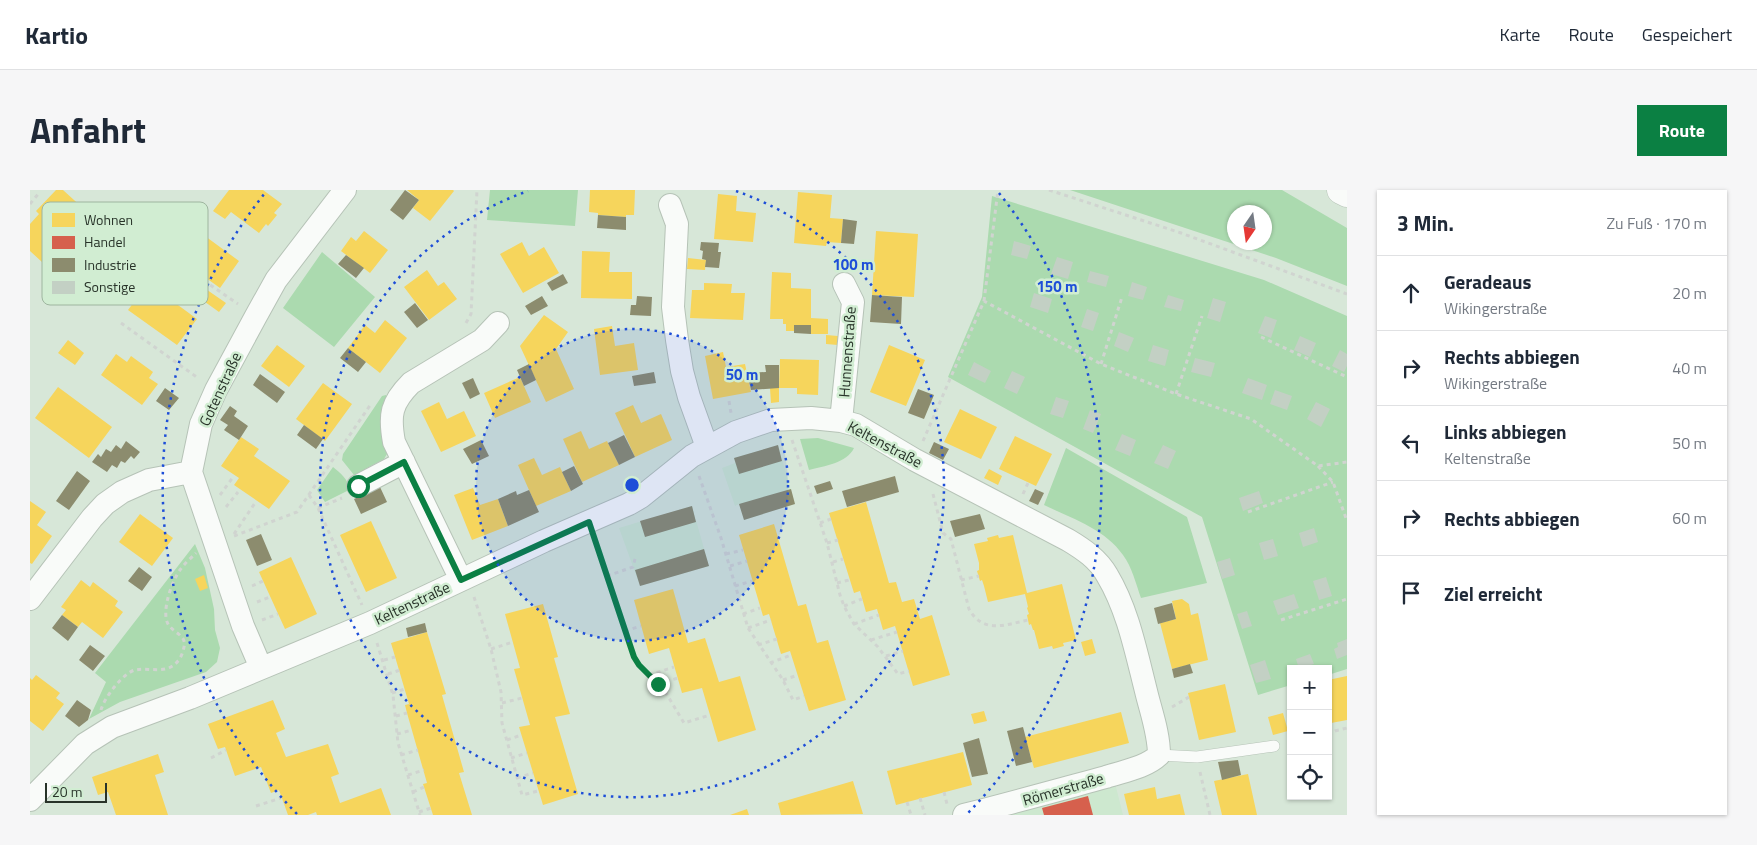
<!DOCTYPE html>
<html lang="de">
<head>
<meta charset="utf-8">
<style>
  body { margin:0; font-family:"Titillium Web",sans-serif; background:#f6f6f7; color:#1f2937 }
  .controls { position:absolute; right:15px; bottom:15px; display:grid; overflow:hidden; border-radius:0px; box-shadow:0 1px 4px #0004 }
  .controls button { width:45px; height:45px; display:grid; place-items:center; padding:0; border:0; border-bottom:1px solid #e0e1e3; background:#fff; color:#1f2937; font:25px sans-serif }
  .compass { position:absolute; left:1197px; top:15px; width:45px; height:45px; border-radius:50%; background:#fff; box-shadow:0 1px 4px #0004; rotate:193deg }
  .scale { position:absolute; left:15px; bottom:12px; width:62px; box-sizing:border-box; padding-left:5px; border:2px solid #283329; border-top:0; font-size:14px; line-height:18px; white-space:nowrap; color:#283329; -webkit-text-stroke:4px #d1edd2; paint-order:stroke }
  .stop { position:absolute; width:15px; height:15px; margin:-11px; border:4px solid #0b8043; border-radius:50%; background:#fff }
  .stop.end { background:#0b8043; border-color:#fff; box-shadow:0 1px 5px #0008 }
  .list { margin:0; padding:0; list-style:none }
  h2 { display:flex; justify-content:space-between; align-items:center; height:65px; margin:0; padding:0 20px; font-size:21px }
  h2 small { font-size:16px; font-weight:400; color:#747a83 }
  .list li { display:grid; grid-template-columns:32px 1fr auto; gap:15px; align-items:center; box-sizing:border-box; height:75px; padding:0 20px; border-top:1px solid #e0e1e3 }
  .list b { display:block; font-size:19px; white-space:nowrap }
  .list p { margin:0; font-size:16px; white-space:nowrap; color:#747a83 }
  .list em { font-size:16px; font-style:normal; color:#747a83 }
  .icon { flex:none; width:28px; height:28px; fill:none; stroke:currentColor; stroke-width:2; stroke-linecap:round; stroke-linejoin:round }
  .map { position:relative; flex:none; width:1317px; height:625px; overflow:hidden; border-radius:0px }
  header { display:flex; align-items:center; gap:30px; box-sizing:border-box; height:70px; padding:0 25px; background:#fff; border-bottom:1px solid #e0e1e3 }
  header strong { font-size:24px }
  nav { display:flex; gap:28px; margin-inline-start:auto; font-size:18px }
  .intro { display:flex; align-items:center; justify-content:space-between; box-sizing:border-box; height:120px; padding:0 30px }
  h1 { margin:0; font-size:35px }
  .button { padding:12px 22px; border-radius:0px; background:#0b8043; color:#fff; font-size:18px; font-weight:700 }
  main { display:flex; gap:30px; padding:0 30px }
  aside { flex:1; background:#fff; border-radius:0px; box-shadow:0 1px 4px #0004 }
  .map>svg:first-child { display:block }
</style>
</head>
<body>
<header>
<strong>Kartio</strong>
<nav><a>Karte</a><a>Route</a><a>Gespeichert</a></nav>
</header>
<div class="intro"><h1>Anfahrt</h1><a class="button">Route</a></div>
<main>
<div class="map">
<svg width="1317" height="625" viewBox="0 0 1317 625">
  <rect width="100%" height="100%" fill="#d7e7d8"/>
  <path fill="#cde8cf" d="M748 255 765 314 714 330 709 314 705 316 692 278 705 273 704 268Z
    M662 316 679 376 610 396 589 338Z
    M1083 585 1093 625H934Z"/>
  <path fill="#abdaaf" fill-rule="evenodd" d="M460 0H548L545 36 457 30Z
    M1040 0H1252L1317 38V96L1246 68ZM1204 22H1234V52H1204Z
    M962 6 1234 90 1317 126V479L1298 485V479H1261V495L1228 505 1172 327 918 187 952 107Z
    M292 62 345 107 304 157 253 118Z
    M356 205 357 264 354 269 324 285 312 270 313 264 352 206Z
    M788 248 824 258C817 273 794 276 779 280L770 249Z
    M1036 258 1157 327 1177 393 1111 408C1106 394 1102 377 1093 365 1075 339 1041 328 1014 315Z
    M303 277C310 283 319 289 319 300L295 312 287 300Z
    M165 354 175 378 184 419 185 440 190 458 187 472 176 482 90 512 59 529 76 492 65 483Z"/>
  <path fill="#f6d55c" d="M26 0H33L55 20 34 42 37 44 27 55 22 50 16 57 21 61 12 72 0 61V34L9 24 6 21Z
    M199 0H233L252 14 244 23 247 25 238 36 236 34 229 43 201 22 195 29 183 21Z
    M377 0H423L424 1 400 31 383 18 389 10Z
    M560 0H605L604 25H596V27L568 25V23L559 22Z
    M768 2 802 5 800 28 813 29 811 53 797 52 796 56 764 53Z
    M688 4 707 6 706 21 726 23 723 52 684 49Z
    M160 35 209 71 190 98 140 62Z
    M334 41 358 60 340 83 311 61 321 47 326 51Z
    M846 41 888 44 884 107 842 105Z
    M492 52 499 66 514 57 529 83 493 103 470 64Z
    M552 61 580 62 579 82H602V109L551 108Z
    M658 68 676 70 675 80 657 79Z
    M397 80 408 96 414 92 427 109 399 130 374 97Z
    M742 82 761 83V98L781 99V128L798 129V144H781V135H764V141H756V134H753V129H740Z
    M118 93 167 129 147 155 98 120Z
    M674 93 702 94 701 103H715L713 130 660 128 662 100H674Z
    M170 95 196 113 189 122 164 104Z
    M514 125 538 142 526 159 544 199 516 212 490 156Z
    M355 130 377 148 350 183 318 158 335 135 345 143Z
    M582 136 585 156 604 153 608 180 570 185 564 139Z
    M796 145 808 146V155L796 154Z
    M38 150 54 163 45 175 28 163Z
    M247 155 275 176 259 197 231 176Z
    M859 155 895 170 876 216 840 202Z
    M693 162 696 177 715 174 721 202 683 209 675 166Z
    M86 164 97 172 101 166 123 182 119 188 128 194 112 215 71 185Z
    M750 169 789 170 788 205 767 204V198H749Z
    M490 187 501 212 465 228 454 203Z
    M293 193 322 214 295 251 266 229Z
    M28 197 82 237 59 268 5 228Z
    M740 198H749V212L741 213Z
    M409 212 417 229 434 221 446 246 411 262 391 221Z
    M603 215 611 233 631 224 642 250 605 267 585 223Z
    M930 219 967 237 951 269 914 252Z
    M551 241 559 259 577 251 589 275 552 292 533 249Z
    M985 246 1022 264 1006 296 969 279Z
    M211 247 229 259 224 266 260 291 239 319 204 295 209 288 191 276Z
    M504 268 512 285 530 277 541 301 506 316 488 275Z
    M959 279 972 286 968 295 954 288Z
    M443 298 450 315 468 309 478 336 442 350 424 305Z
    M0 311 16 322 7 335 22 346 2 374 0 373Z
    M836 312 859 393 866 392 872 412 884 409 890 429 902 425 920 485 883 496 865 436 853 440 847 419 836 422 830 401 824 403 799 323Z
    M110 324 143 348 122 376 89 352Z
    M341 331 367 388 336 402 310 345Z
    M744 334 768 416 776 414 787 453 798 450 816 510 779 521 760 461 751 464 739 424 733 426 709 345Z
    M968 345 969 348 983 345 997 403 1032 394 1046 450 1033 453 1034 456 1023 459 1022 456 1009 459 1004 440H1003L1001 434 999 435 997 425 999 424 997 418 998 417 995 404 958 412 954 396 952 390 950 391 947 381 949 380V373L944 354 958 351 957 348Z
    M261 367 287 424 255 439 229 382Z
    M174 385 178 398 170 401 165 389Z
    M51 390 60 397 63 392 88 411 85 416 93 422 73 448 52 432 48 437 32 425 36 420 31 417Z
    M643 399 658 453 675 448 689 492 710 486 726 540 688 552 672 498 652 503 639 458 619 464 604 410Z
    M1152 409 1159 414 1161 425 1168 423 1178 470 1142 479 1130 433 1146 429 1142 411Z
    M513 414 528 467 524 468 540 524 525 527 548 604 513 615 489 537 500 535 484 479 490 478 475 424Z
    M397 442 416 504 412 505 434 582 429 583 442 625H403L393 594 397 593 377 523 375 515 379 514 361 453Z
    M1062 449 1066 463 1055 466 1051 452Z
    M6 485 30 503 26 508 34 514 13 541 0 531V488L2 490Z
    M1317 486V530L1301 533 1298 518V490Z
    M1195 494 1206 542 1169 550 1158 503Z
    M243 510 255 539 246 543 256 567 298 554 309 584 301 587 310 613 351 598 361 625H287L286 622 278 625H258L249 600 241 603 231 577 205 586 195 557 188 559 178 534Z
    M954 521 957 531 944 534 941 524Z
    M1091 522 1099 553 1004 578 995 547Z
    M1253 523 1258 541 1243 545 1238 527Z
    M933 562 942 595 866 615 857 581Z
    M128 564 134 582 125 585 138 625H86L78 602 68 605 62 587Z
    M1218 584 1227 625H1192L1184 591Z
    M823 591 833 624 751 625 748 613Z
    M1125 597 1127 609 1150 604 1155 625H1099L1094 604Z
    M717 619 719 625H700Z"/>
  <path fill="#d6604d" d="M1058 606 1063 625H1014L1012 618Z"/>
  <path fill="#8c8c6e" d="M375 0 389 10 373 30 360 20Z
    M568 25 596 27V40L567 38Z
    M813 29 827 31 824 54 811 53Z
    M671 52 689 53 688 62H691L689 78 675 77 676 70 672 69 673 61 670 60Z
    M316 65 334 78 326 88 308 74Z
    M533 84 538 93 522 101 517 93Z
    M842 105 872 107 871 134 840 132Z
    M512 106 518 116 501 125 495 116Z
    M607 106 622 107 621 126 600 125 601 115H606Z
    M385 113 398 130 387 138 374 122Z
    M764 135H781V144L764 143Z
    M318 158 336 172 328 182 310 168Z
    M499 174 506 190 494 196 487 180Z
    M735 175H749V198L721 200 717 183 736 182Z
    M624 182 626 193 604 196 602 186Z
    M230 184 255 202 247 213 223 195Z
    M443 188 450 204 440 209 432 193Z
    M135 198 149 208 139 220 126 211Z
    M888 199 904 205 894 229 878 223Z
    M200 216 207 221 204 226 218 236 209 250 194 240 198 235 190 230Z
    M274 235 293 249 286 259 267 245Z
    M594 245 605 267 589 275 578 253Z
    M451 250 459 266 442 274 433 259Z
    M96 251 110 262 104 269 101 266 95 273 91 271 87 278 82 275 77 282 62 272 68 264 71 267 76 259 81 262 86 255 91 259Z
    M904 252 919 259 913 270 899 263Z
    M748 255 752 271 709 284 704 268Z
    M544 276 553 294 541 301 532 282Z
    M47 281 60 291 39 320 26 311Z
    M865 286 869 302 817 317 812 301Z
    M800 291 803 299 787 304 784 296Z
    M350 297 357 312 331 324 324 309Z
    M761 299 765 314 714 330 709 314Z
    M1005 299 1014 303 1008 315 999 311Z
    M499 300 509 322 478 336 468 309 486 301 487 305Z
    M662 316 666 332 615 347 610 331Z
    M950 324 955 339 925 347 920 331Z
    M231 344 242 370 227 376 216 350Z
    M674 359 679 376 610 396 605 380Z
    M109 377 122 387 112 401 98 391Z
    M1142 413 1146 429 1128 434 1124 418Z
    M32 425 48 437 38 451 22 438Z
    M395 433 397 442 378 447 376 438Z
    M60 455 75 466 63 481 49 470Z
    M1160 474 1163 483 1144 488 1142 479Z
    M47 510 61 520 58 530 49 537 35 526Z
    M993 537 1002 572 986 576 977 541Z
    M949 548 958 584 942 587 933 553Z
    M1208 570 1211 585 1192 590 1188 572Z"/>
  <path fill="#c3d0c4" d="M984 51 1001 56 997 69 981 65Z
    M1027 67 1043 72 1038 89 1021 84Z
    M1060 81 1079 86 1076 97 1057 92Z
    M1102 92 1117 97 1113 110 1098 106Z
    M1004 103 1022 109 1018 123 1000 117Z
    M1138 105 1154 110 1151 121 1134 117Z
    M1183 108 1196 112 1190 132 1177 128Z
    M1057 119 1069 123 1063 141 1051 137Z
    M1235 126 1247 130 1241 148 1228 143Z
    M1089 142 1104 148 1098 162 1084 156Z
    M1270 146 1286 153 1280 167 1264 160Z
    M1123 155 1139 160 1135 176 1118 171Z
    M1310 160 1317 164V176L1314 182 1302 176Z
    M1165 168 1185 173 1181 187 1161 182Z
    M944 172 961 181 955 193 938 185Z
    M982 181 995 187 987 204 974 198Z
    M1218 188 1237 195 1232 210 1212 203Z
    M1245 200 1262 206 1257 220 1240 214Z
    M1026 207 1039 211 1033 228 1020 224Z
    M1286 212 1300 219 1291 237 1277 229Z
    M1060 220 1071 224 1063 243 1053 239Z
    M1092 244 1106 250 1100 266 1085 260Z
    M1133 255 1146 261 1138 279 1124 273Z
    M1229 301 1233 313 1213 321 1209 308Z
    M1284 338 1288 352 1273 357 1269 343Z
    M1243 349 1248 366 1234 370 1229 353Z
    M1200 368 1205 385 1192 389 1187 372Z
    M1296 387 1302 406 1289 410 1283 391Z
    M1264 404 1269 418 1248 425 1243 411Z
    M1217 421 1222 436 1212 439 1207 424Z
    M1317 449V465L1307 469 1304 459 1308 457 1307 453Z
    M1280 464 1284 474 1278 476V479H1269L1266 469Z
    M1235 470 1241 489 1226 493 1220 475Z"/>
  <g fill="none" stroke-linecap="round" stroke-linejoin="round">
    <g stroke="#b6c3b7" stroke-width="12">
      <path id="lane" d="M1129 565 1167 567 1244 556"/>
    </g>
    <g stroke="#b6c3b7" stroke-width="24">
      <path id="street" d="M640 15 647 34 643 117 647 150 652 181 659 207 677 257
        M811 231 823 112 814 94
        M328 296 374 272
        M431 390 364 252C359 225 361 213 381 193L452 150 468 133
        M0 409 62 328 75 314 92 302 119 290 161 282
        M231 478 213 436 161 282 171 234 186 200 226 126 246 90 315 0
        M0 610 55 554 82 537 160 508 340 433 514 351 599 314 611 307 662 266 706 242 741 230 781 228 811 231 826 235 885 270 1038 350C1053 359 1068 369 1077 385 1098 420 1106 462 1116 501 1121 522 1129 543 1129 565 1115 578 1094 581 1076 587 1028 600 981 613 934 625"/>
    </g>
    <g stroke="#b6c3b7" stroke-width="29">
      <path id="primary" d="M1311 0 1317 3"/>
    </g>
    <path stroke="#d0d4d0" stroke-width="3" stroke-dasharray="4 4" stroke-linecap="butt" d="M1019 0 1151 43 1317 104
      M0 14 9 3
      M167 86 208 114
      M954 111 968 0
      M91 133 168 188
      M436 133 441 124 447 0
      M1231 147 1317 187
      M1071 174 1092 107
      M1146 204 1172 126
      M699 211 701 223
      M762 250 797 353 810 405 814 416 824 434 848 457 868 484 879 481
      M893 251 954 111 1071 174 1146 204 1221 229 1288 276 1317 272
      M1288 276 1303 292 1317 331
      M669 286 691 348 718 438 753 490 763 510 774 506
      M903 304 913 343 921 349 939 419C953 444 975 435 998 430
      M993 304 998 293
      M190 305 203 287
      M279 305 288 318 332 415
      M196 317 208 302
      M288 318 312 308
      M1218 322 1303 292
      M790 333 801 329
      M204 344 225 313
      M204 346 267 322 341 214
      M566 352 604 467 609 475 636 503 654 533 680 525
      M797 353 808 350
      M696 364 713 360
      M803 372 813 369
      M700 376 717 371
      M577 386 603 377 606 365
      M931 390 949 386
      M807 393 819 390
      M222 396 233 391
      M705 396 722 391
      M444 407 461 459 471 502 472 533 492 605 508 601
      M227 412 240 407
      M814 416 832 409
      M713 424 730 418
      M232 430 248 424
      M1251 430 1317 409
      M824 434 849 425
      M718 438 741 430
      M595 441 611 436
      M841 450 867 442
      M347 453 363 505 368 553 390 625
      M728 455 747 449
      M461 459 483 452
      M856 466 873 461
      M354 470 365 467
      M740 473 761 465
      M358 484 370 480
      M619 485 644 477
      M753 490 768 485
      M628 494 648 488
      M362 503 375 499
      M472 513 492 508
      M1142 517 1159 507
      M71 520C74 508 93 483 105 480 120 477 137 485 148 471 151 468 153 462 154 457 157 445 143 443 138 434 131 421 142 391 150 380 154 374 161 368 166 363
      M366 526 377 523
      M367 544 382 540
      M1298 545 1305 541 1317 538
      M477 550 491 545
      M371 565 388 560
      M181 568 196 560
      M481 568 497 563
      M1170 582 1180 625
      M378 585 394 580
      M487 588 503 583
      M383 602 394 597
      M914 602 917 614
      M890 608 895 625
      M877 612 881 625
      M226 616 251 608
      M389 622 401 618"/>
    <use href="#lane" stroke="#f9fbf9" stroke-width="11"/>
    <use href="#street" stroke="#f9fbf9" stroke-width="22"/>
    <use href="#primary" stroke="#f9fbf9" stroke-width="28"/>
  </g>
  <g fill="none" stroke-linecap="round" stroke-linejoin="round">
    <path stroke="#0b8043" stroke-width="6" d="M328 296 374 272 431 390 559 332 604 467 609 475 628 494"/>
  </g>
  <circle cx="602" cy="295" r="156" fill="#1d4ed8" fill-opacity=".12"/>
  <g fill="none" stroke="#1d4ed8" stroke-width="2.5" stroke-dasharray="2.5 5">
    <circle cx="602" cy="295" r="156"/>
    <path d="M706 1A312 312 0 1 1 498 1"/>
    <path d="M267 624A469 469 0 0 1 235 3M969 3A469 469 0 0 1 937 624"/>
  </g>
  <g text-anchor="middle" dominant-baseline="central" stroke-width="5" stroke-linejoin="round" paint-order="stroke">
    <g font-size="15" fill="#283329" stroke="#d1edd2">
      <text transform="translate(817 162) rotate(-86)">Hunnenstraße</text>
      <text transform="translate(190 199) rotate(-65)">Gotenstraße</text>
      <text transform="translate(855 254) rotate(28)">Keltenstraße</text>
      <text transform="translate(382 413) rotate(-25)">Keltenstraße</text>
      <text transform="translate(1033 599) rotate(-16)">Römerstraße</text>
    </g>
  </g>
  <rect x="12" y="12" width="166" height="103" rx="8" fill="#d1edd2" stroke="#9eb59f" stroke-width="1"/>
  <rect x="22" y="23" width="23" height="14" fill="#f6d55c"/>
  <rect x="22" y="46" width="23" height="13" fill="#d6604d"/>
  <rect x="22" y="68" width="23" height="14" fill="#8c8c6e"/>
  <rect x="22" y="91" width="23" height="13" fill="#c3d0c4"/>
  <g font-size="14" fill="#283329">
    <text x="54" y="35">Wohnen</text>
    <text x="54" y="57">Handel</text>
    <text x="54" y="80">Industrie</text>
    <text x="54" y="102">Sonstige</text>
  </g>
  <circle cx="602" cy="295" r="8" fill="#1d4ed8" stroke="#d1edd2" stroke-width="2.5"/>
  <g font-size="15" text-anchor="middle" font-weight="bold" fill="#1d4ed8" stroke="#d1edd2" stroke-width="5" stroke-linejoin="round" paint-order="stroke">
    <text x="823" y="80">100 m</text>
    <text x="1027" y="102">150 m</text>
    <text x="712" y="190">50 m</text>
  </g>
</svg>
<div class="controls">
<button>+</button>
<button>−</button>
<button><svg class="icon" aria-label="locate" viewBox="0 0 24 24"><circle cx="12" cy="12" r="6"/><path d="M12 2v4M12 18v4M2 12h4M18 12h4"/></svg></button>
</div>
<svg class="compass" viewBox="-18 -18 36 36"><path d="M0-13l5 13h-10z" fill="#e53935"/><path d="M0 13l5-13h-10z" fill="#747a83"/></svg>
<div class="scale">20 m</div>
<div class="stop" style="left:328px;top:296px"></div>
<div class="stop end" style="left:628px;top:494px"></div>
</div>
<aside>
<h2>3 Min.<small>Zu Fuß · 170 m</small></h2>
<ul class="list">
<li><svg class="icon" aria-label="ahead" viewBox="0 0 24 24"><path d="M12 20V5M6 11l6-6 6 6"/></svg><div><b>Geradeaus</b><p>Wikingerstraße</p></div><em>20 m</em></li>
<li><svg class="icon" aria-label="right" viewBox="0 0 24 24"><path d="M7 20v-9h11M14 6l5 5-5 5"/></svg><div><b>Rechts abbiegen</b><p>Wikingerstraße</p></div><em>40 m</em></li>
<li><svg class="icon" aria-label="left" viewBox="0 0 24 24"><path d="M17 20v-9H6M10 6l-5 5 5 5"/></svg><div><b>Links abbiegen</b><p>Keltenstraße</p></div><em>50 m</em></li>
<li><svg class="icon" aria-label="right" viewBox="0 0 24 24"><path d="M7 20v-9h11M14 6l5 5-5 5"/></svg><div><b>Rechts abbiegen</b></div><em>60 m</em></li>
<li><svg class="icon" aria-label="arrive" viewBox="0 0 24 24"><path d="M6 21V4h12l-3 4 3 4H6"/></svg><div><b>Ziel erreicht</b></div></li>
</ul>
</aside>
</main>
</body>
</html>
